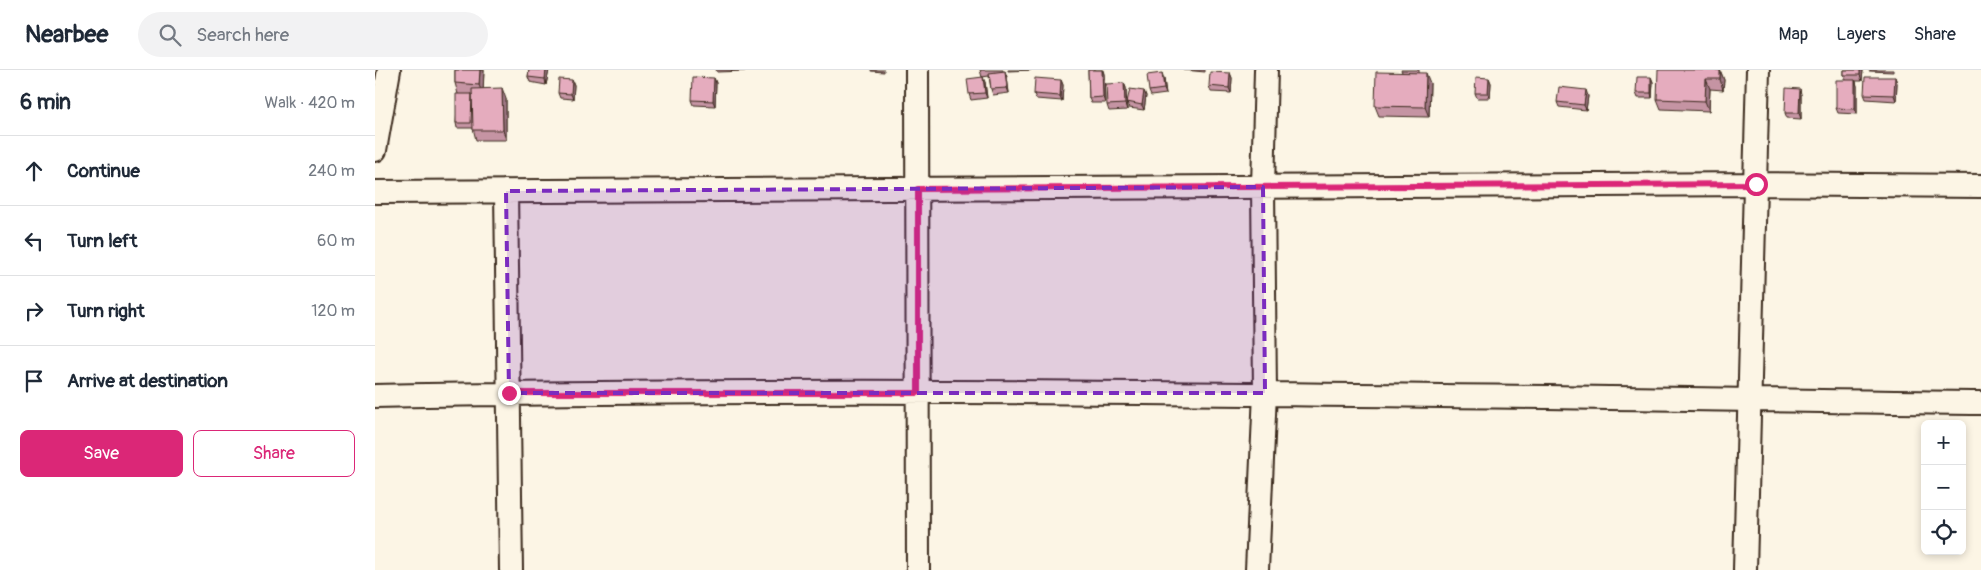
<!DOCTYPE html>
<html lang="en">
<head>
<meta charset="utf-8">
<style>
  body { margin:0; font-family:Pangolin,sans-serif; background:#f2f2f3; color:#1f2937 }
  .controls { position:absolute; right:15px; bottom:15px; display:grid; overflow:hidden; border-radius:8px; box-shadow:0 2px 8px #0003 }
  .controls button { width:45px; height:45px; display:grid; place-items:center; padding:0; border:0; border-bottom:1px solid #e0e1e3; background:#fff; color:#1f2937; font:25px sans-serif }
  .stop { position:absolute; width:15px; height:15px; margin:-11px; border:4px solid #db2777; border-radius:50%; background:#fff }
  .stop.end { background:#db2777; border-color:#fff; box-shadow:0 1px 5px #0008 }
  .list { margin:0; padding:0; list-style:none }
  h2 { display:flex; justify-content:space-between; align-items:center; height:65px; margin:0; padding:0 20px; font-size:21px }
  h2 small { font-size:16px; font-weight:400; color:#747a83 }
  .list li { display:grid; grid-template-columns:32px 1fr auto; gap:15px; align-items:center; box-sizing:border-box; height:70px; padding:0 20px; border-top:1px solid #e0e1e3 }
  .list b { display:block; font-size:19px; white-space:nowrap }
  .list em { font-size:16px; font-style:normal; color:#747a83 }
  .actions { display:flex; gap:10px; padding:15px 20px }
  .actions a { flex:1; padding:11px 0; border:1px solid #db2777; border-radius:8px; text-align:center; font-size:18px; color:#db2777 }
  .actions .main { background:#db2777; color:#fff }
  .icon { flex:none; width:28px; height:28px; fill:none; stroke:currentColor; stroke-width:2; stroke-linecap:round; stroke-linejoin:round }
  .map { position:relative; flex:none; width:1606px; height:500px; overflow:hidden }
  header { display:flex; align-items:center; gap:30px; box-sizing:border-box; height:70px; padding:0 25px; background:#fff; border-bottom:1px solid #e0e1e3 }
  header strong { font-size:24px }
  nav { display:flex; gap:28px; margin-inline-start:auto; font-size:18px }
  .search { width:350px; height:45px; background:#f2f2f3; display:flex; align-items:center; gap:12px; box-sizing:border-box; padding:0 18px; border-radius:28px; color:#747a83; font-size:19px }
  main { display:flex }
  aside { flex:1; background:#fff }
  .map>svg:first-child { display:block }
</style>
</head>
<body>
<header>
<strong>Nearbee</strong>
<div class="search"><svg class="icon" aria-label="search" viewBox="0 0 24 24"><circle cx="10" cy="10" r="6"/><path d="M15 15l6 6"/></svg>Search here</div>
<nav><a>Map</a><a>Layers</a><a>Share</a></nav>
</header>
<main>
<aside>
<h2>6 min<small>Walk · 420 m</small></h2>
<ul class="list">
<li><svg class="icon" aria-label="ahead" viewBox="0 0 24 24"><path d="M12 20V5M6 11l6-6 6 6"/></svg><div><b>Continue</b></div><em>240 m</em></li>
<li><svg class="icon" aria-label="left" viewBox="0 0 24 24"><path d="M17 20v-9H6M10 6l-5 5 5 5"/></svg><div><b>Turn left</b></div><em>60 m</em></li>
<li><svg class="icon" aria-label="right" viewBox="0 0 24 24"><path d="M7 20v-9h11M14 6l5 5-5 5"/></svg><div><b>Turn right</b></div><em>120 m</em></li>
<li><svg class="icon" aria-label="arrive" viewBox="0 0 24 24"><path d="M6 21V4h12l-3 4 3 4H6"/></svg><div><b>Arrive at destination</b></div></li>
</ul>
<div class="actions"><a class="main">Save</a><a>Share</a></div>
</aside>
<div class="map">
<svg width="1606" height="500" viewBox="0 0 1606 500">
  <rect width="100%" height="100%" fill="#fcf5e5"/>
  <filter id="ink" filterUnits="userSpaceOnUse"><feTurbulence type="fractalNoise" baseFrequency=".02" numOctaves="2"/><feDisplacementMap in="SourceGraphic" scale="10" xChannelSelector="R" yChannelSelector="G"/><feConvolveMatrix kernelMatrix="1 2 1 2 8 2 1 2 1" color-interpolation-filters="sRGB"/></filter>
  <g filter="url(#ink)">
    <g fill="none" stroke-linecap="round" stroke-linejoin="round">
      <g stroke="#3b2a1e" stroke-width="26">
        <path id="minor" d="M542 0 543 500
          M0 80 14 0
          M131 121 136 500
          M0 122 1381 114 1606 116
          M0 326C535 316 1071 326 1606 333
          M882 500 890 323 888 117 891 0
          M1370 500 1383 0"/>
      </g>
      <use href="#minor" stroke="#fcf5e5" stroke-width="22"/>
    </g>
    <path fill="#c594a3" stroke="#3b2a1e" d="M80 0H109L108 19 131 29V70H101L98 58H82L81 53 83 24 80 13Z
      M154 0H174L171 15 155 12 153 7Z
      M341 0H370V1L342 2Z
      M496 0H509V2L496 1Z
      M605 0H628V1L632 7 634 23 618 25 616 19 614 6 607 7Z
      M633 0H656L633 1Z
      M713 0H728L729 4 730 33H716L714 28Z
      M809 0H830V2Z
      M1026 0H1044V3L1055 13 1054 47 1004 46 1000 36 1027 2Z
      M1345 0 1349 10 1348 20 1335 19 1334 41 1286 39 1282 29Z
      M1469 0H1488L1487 11H1481L1482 16V44L1463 43 1461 38 1471 10 1469 5Z
      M1494 0H1518V2L1494 1Z
      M855 3 857 8 856 23 836 22 834 16Z
      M1276 7 1278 12 1277 28H1263L1261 23Z
      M1520 7 1522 13 1521 31 1491 29 1489 24Z
      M339 8 341 13 340 36 319 35 317 30Z
      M1114 8 1116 13 1115 28H1102L1100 23Z
      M789 9 791 24 776 26 774 21Z
      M197 10 199 15 198 29 185 28 183 23Z
      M686 10 688 15 687 31 661 29 659 24Z
      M610 12 612 28 596 30 594 24Z
      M749 13 751 18 752 40 734 41 732 35Z
      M769 21 771 26 769 40 754 38 752 32Z
      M1426 24V49L1412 48 1410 43Z
      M1213 26 1211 40 1184 37 1182 32Z"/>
    <path fill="#a07885" stroke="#3b2a1e" d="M105 0H109L108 25 104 15Z
      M171 0H174L171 15 170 9Z
      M727 0 729 4 730 33 728 27Z
      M1345 0 1349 10 1348 20 1345 9Z
      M1485 0H1488L1487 11 1485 5Z
      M630 1 632 7 634 23 632 18Z
      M787 3 789 9 791 24 789 19Z
      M855 3 857 8 856 23 854 18Z
      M1051 3 1055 13 1054 47 1050 37Z
      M608 7 610 12 612 28 610 23Z
      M1276 7 1278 12 1277 28 1276 23Z
      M1520 7 1522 13 1521 31 1519 25Z
      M339 8 341 13 340 36 338 31Z
      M1114 8 1116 13 1115 28 1113 23Z
      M1331 9 1335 19 1334 41 1330 31Z
      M197 10 199 15 198 29 196 24Z
      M686 10 688 15 687 31 685 26Z
      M1480 10 1482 16V44L1480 39Z
      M749 13 751 18 752 40 750 34Z
      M127 18 131 29V70L128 60Z
      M1425 19 1426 24V49L1424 43Z
      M1211 20 1213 26 1211 40 1209 35Z
      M769 21 771 26 769 40 767 35Z"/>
    <path fill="#e5acbe" stroke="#3b2a1e" d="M80 0H105L104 15 80 13Z
      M154 0H171L170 9 153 7Z
      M713 0H727L728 27 714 28Z
      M1283 0H1345V9H1331L1330 31 1282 29Z
      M1469 0H1485V5H1469Z
      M630 1 632 18 616 19 614 3Z
      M835 2 855 3 854 18 834 16Z
      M1001 2 1051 3 1050 37 1000 36Z
      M787 3 789 19 774 21 772 5Z
      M318 7 339 8 338 31 317 30Z
      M608 7 610 23 594 24 592 9Z
      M1101 7 1114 8 1113 23H1100Z
      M1262 7H1276V23H1261Z
      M1490 7H1520L1519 25 1489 24Z
      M660 8 686 10 685 26 659 24Z
      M184 9 197 10 196 24 183 23Z
      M1461 10H1480V39L1461 38Z
      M749 13 750 34 732 35 731 14Z
      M1184 17 1211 20 1209 35 1182 32Z
      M127 18 128 60H98L97 19Z
      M1411 18 1425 19 1424 43H1410Z
      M755 19 769 21 767 35 752 32Z
      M81 24H97L96 53H81Z"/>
  </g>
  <g fill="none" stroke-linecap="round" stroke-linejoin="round" filter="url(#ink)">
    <path stroke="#db2777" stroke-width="6" d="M134 323H543V119L1381 114"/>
  </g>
  <path fill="#7b2cbf" fill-opacity="0.2" stroke="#7b2cbf" stroke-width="4" stroke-dasharray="10 6" stroke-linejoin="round" d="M888 117 890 323H134L131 121Z"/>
</svg>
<div class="controls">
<button>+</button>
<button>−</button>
<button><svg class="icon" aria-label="locate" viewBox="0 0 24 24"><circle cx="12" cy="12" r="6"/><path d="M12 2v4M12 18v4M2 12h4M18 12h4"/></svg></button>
</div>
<div class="stop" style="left:1381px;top:114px"></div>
<div class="stop end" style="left:134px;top:323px"></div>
</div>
</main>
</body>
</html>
